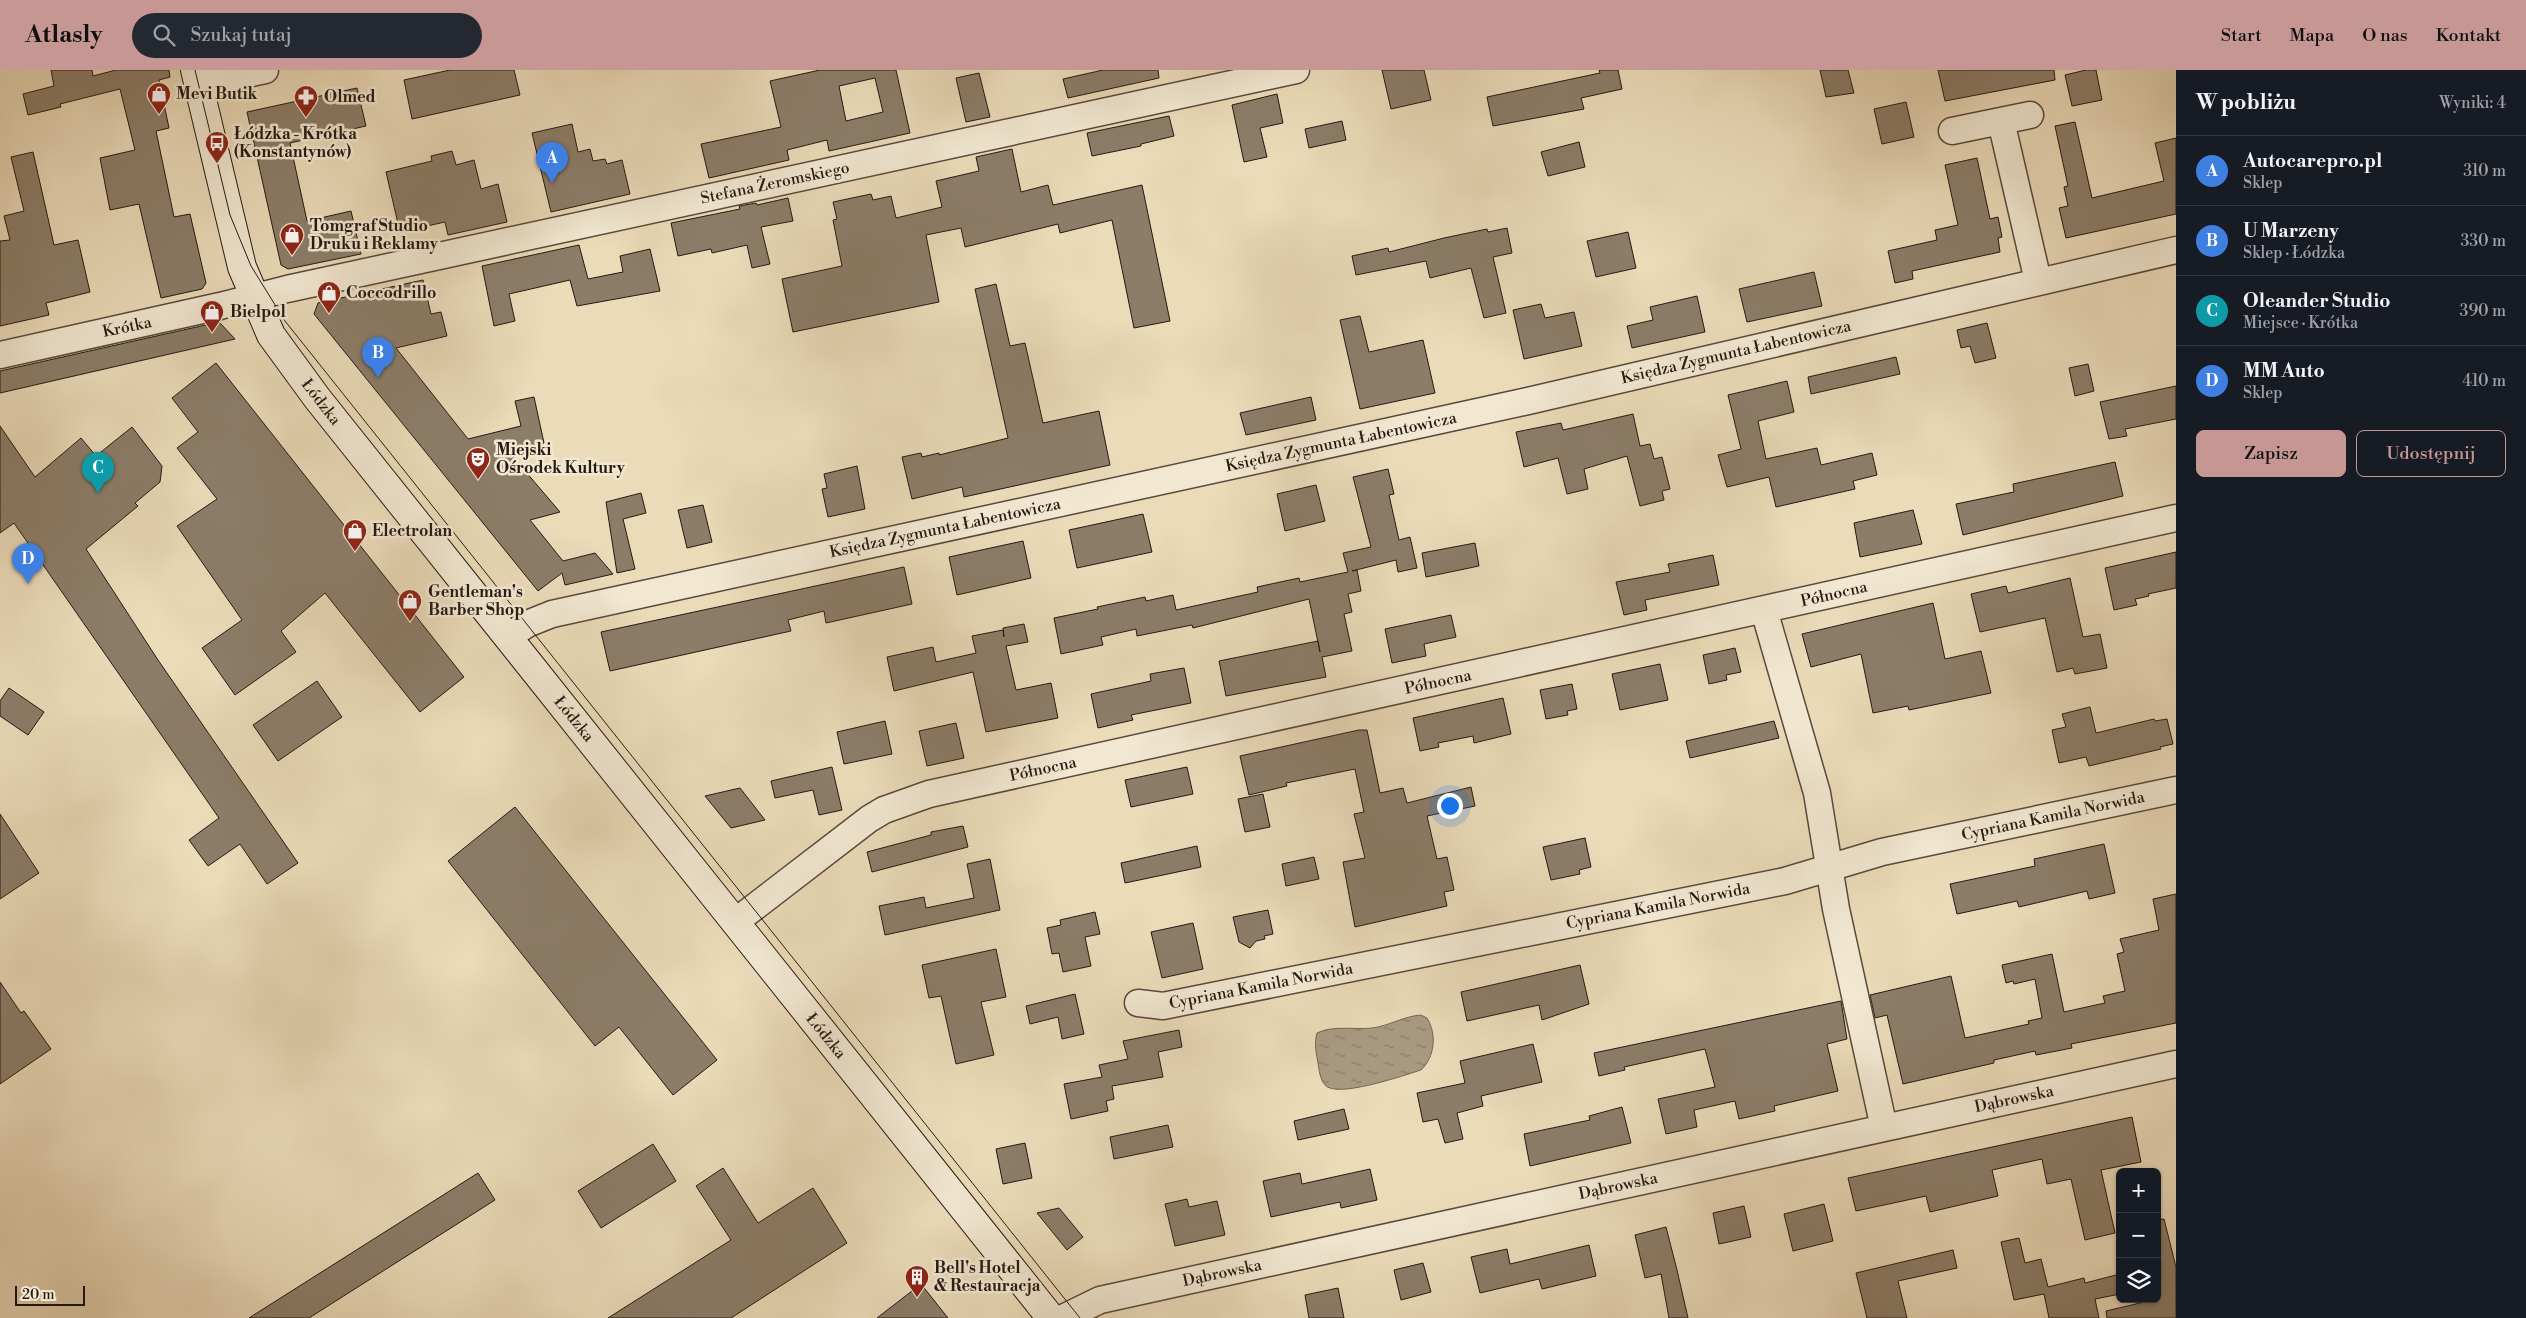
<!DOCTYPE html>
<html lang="pl">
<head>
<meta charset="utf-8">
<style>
  body { margin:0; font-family:"Libre Bodoni",serif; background:#242831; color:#f1f3f6 }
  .controls { position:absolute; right:15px; bottom:15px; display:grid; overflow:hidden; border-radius:8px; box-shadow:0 1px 4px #0004 }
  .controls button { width:45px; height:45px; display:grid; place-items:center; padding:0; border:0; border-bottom:1px solid #363941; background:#171b24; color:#f1f3f6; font:25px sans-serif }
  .scale { position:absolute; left:15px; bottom:12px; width:70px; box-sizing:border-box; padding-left:5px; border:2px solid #261812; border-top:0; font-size:14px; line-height:18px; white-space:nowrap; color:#261812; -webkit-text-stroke:4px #f2e8d2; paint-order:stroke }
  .you { position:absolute; left:1449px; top:735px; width:18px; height:18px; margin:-12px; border:4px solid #fff; border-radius:50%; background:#1a73e8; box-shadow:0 0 0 8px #1a73e833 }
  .badge { display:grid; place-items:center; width:32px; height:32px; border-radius:50%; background:#c59692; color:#fff; font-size:16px; font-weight:700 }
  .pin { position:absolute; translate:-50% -41px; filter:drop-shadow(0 1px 2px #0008) }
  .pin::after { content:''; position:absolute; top:26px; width:18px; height:15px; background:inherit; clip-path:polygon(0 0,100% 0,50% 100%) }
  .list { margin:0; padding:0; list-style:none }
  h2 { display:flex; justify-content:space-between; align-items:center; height:65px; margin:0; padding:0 20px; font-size:21px }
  h2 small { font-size:16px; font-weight:400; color:#9ea1a6 }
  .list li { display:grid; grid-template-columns:32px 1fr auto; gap:15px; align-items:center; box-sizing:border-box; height:70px; padding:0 20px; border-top:1px solid #363941 }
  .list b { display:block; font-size:19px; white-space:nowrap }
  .list p { margin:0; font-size:16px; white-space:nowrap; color:#9ea1a6 }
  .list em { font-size:16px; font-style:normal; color:#9ea1a6 }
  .actions { display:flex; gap:10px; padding:15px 20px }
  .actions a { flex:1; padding:11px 0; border:1px solid #c59692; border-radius:8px; text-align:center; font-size:18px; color:#c59692 }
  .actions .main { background:#c59692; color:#111 }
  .icon { flex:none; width:28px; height:28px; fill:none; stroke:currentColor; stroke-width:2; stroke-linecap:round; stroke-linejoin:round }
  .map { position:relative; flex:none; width:2176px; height:1248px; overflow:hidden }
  header { display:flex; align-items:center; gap:30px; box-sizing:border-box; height:70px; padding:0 25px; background:#c59692; color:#111 }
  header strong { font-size:24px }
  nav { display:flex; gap:28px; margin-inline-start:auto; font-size:18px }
  .search { width:350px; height:45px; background:#242831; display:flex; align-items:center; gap:12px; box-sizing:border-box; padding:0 18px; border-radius:28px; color:#9ea1a6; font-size:19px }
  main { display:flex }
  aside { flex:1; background:#171b24 }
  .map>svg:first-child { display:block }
</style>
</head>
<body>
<header>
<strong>Atlasly</strong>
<div class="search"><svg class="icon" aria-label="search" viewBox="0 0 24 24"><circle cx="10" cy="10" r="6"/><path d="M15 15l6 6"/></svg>Szukaj tutaj</div>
<nav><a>Start</a><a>Mapa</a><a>O nas</a><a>Kontakt</a></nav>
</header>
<main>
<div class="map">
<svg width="2176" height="1248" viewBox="0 0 2176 1248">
  <defs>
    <pattern id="water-ripples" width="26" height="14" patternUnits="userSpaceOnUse" patternTransform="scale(1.25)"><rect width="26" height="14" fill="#a89980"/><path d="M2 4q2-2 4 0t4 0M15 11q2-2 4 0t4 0" fill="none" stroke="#897c67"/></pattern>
  </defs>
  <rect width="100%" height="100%" fill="#ebdbb9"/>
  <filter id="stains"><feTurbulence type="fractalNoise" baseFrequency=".004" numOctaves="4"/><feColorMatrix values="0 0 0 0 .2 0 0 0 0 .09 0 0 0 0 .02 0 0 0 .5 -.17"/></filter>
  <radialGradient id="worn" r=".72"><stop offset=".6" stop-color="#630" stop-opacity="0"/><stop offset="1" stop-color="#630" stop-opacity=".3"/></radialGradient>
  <path fill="url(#water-ripples)" stroke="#746554" d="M1421 945 1427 948C1437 964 1435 987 1421 1000 1405 1005 1336 1029 1325 1015 1320 1009 1319 1000 1318 993 1316 981 1314 975 1317 963 1333 955 1355 960 1372 958 1389 956 1404 946 1421 945Z"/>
  <path fill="#8c7d69" stroke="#261812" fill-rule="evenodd" d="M51 0H92L93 6 116 0H169L170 7 159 10 169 58 156 61 174 147 190 144 206 213 202 219 161 228 139 134 110 140 100 88 135 80 120 19 60 34 61 37 28 45 23 24 54 16Z
    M450 0H514L520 25 412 49 404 10Z
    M820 0H896L910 63 829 81 827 70 787 80 789 90 709 108 701 74 781 57 770 11ZM875 8 883 42 846 51 839 16Z
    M1103 0H1158L1159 8 1068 28 1063 9Z
    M1382 0H1424L1431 30 1391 39Z
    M1599 0H1618L1622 19 1581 28 1584 39 1493 56 1487 27 1600 3Z
    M1820 0H1848L1854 23 1826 27Z
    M1938 0H2054L2055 10 1945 31Z
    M2086 0H2096L2102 30 2072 36 2065 5Z
    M979 3 990 47 966 52 956 8Z
    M357 18 366 56 290 73 307 151 351 141 361 184 288 199 281 195 247 42Z
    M1277 24 1283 53 1260 58 1267 87 1244 92 1232 35Z
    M1906 32 1914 67 1882 74 1874 39Z
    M1169 46 1174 66 1141 74V76L1092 86 1087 63Z
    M1342 51 1346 70 1309 78 1305 59Z
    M2075 52 2092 128 2164 111 2155 73 2176 68V144L2066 168 2059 138 2068 136 2064 117 2068 116 2055 56Z
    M572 54 578 82 590 79 593 91 605 89 607 94 622 90 630 124 551 142 532 63Z
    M1579 72 1585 97 1548 106 1541 82Z
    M1012 79 1021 122 1048 115 1053 135 1142 115 1170 251 1134 258 1112 150 1060 163 1058 154 965 177 961 158 926 165 939 232 793 262 782 209 842 196 833 150 837 149 833 132 871 124 873 130 891 126 896 148 942 137 936 111 979 101 976 87Z
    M452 81 456 95 474 90 481 119 498 114 507 152 448 165 445 152 400 162 386 102 432 91 431 86Z
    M33 82 54 175 78 170 90 222 46 233 49 245 0 256V171L10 170 4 146 24 141 11 87Z
    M1977 88 1990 149 1998 147 2002 167 1998 168 2000 182 1912 201 1913 209 1895 213 1888 181 1937 170 1935 160 1958 155 1945 95Z
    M788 128 793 151 761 157 770 194 752 198 747 175 712 183 711 179 678 186 671 153 740 139 739 136 756 133 757 135Z
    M1507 158 1512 183 1493 187 1506 243 1484 248 1471 198 1430 208 1426 191 1356 205 1352 186 1388 178 1389 182 1444 168 1487 159 1488 162Z
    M1628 162 1636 198 1596 207 1587 171Z
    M579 175 588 209 623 202 620 186 650 179 660 221 577 236 570 210 509 224 515 251 494 256 482 196Z
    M1814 202 1822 236 1747 252 1739 219Z
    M423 210 431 244 441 242 447 266 396 278 468 369 521 356 515 331 534 327 544 373 508 381 560 442 530 450 563 491 595 483 613 504 565 515 562 503 538 521 314 244 318 233Z
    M996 214 1010 276 1025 273 1043 353 1099 341 1110 395 964 427 962 417 912 429 902 387 921 383 922 387 939 383V385L1008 368 975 219Z
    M1697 226 1705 262 1632 278 1627 256 1653 250 1650 237Z
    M1541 234 1545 248 1574 242 1582 276 1524 289 1513 240Z
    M1360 246 1369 282 1423 270 1435 323 1360 339 1340 250Z
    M219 252 235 269 0 323V301Z
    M1987 253 1996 288 1975 293 1970 276 1961 278 1957 260Z
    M1896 287 1900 304 1811 324 1808 307Z
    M216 293 464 607 420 642 325 523 281 561 296 582 235 625 202 578 242 550 177 456 217 429 177 378 198 362 172 328Z
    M2088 294 2094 321 2075 326 2069 298Z
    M1787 311 1794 342 1758 351 1766 389 1817 378 1821 395 1872 383 1877 405 1853 411 1855 419 1776 437 1769 407 1727 417 1718 385 1741 379 1728 325Z
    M2176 316V349L2125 359 2127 366 2109 369 2100 332Z
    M1311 327 1316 350 1246 365 1240 343Z
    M1633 344 1640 376 1650 374 1654 389 1662 387 1670 419 1662 421 1664 430 1640 436 1627 386 1584 399 1588 419 1567 424 1558 388 1524 397 1516 362 1561 353 1563 360Z
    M0 356 35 407 81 368 96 386 132 357 162 396 160 412 135 433 138 436 86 479 158 590 298 793 267 814 240 774 208 796 189 770 219 748 14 453 0 463Z
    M2115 392 2123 426 1963 465 1956 434 2014 422 2013 414Z
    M857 396 865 439 828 447 822 419 827 418 824 404Z
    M1388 399 1394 424 1389 425 1399 470 1410 467 1417 498 1398 502 1396 490 1352 501 1357 500 1361 521 1348 524 1352 542 1344 544 1352 581 1322 587 1326 607 1226 626 1219 591 1318 571 1320 582 1309 529 1193 558 1192 555 1137 566 1136 559 1101 567 1103 575 1061 584 1054 548 1098 539 1097 537 1145 527 1146 531 1173 525 1176 540 1258 522 1257 517 1299 508 1300 512 1348 502 1343 483 1371 477 1353 407Z
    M1316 415 1325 451 1285 461 1277 424Z
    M641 423 646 443 623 449 635 499 617 503 606 432Z
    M703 435 712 472 687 478 678 440Z
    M1913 440 1922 474 1860 487 1854 453Z
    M1143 444 1152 482 1077 498 1069 460Z
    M1023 471 1031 508 957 525 949 487Z
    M1475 473 1479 496 1426 507 1422 483Z
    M2176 482V518L2148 524 2149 526 2135 529 2137 535 2114 540 2105 498Z
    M1713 485 1719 515 1645 530 1647 540 1624 545 1616 512 1670 502 1668 494Z
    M904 497 912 534 826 553 824 541 788 550 791 561 610 601 601 562Z
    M2070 508 2083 567 2100 564 2107 598 2075 604 2073 598 2057 602 2045 548 1980 562 1971 524 2006 516 2008 523Z
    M1933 533 1945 589 1981 581 1991 623 1909 640 1908 636 1873 643 1861 584 1811 597 1802 564Z
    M1451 545 1456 567 1424 574 1426 586 1392 593 1385 559Z
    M1024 554 1028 572 1006 576 1016 620 1051 613 1058 648 986 662 973 602 894 621 887 587 933 577 936 592 976 583 972 566 1003 560 1004 567 1003 558Z
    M1735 578 1741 602 1726 605 1727 610 1709 614 1703 585Z
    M1660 594 1668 630 1620 640 1612 604Z
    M1184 598 1191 633 1131 645 1133 650 1098 658 1091 624 1151 611 1150 604Z
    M317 611 342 647 278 691 253 655Z
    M1572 614 1577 639 1567 641 1568 645 1546 649 1540 620Z
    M9 618 44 642 28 665 0 646V631Z
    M1503 628 1511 664 1474 673 1473 666 1438 673 1439 677 1420 681 1413 648Z
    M2090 637 2096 663 2154 649 2155 651 2167 649 2173 674 2160 677 2161 679 2089 696 2086 687 2059 693 2052 660 2066 657 2062 644Z
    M885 651 892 684 844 694 837 662Z
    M1774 651 1779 668 1690 688 1686 671Z
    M956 653 964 688 927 696 919 661Z
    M1359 660H1367L1380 723 1403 718 1407 733 1471 717 1475 736 1427 746 1437 789 1447 787 1454 820 1444 822 1447 836 1355 857 1343 792 1365 788 1354 744 1364 742 1355 699 1286 713 1287 716 1249 725 1240 686Z
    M832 697 842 740 819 745 813 720 775 728 771 711Z
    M1187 697 1193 724 1131 737 1125 710Z
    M740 718 765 750 731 758 705 726Z
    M1263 724 1270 757 1245 762 1238 729Z
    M515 737 717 990 673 1025 619 957 595 976 448 791Z
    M0 744 39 803 0 829Z
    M963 756 968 777 872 802 867 782 931 765V762Z
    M1585 768 1591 797 1579 800 1580 804 1551 810 1543 777Z
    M2104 774 2115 823 2089 829 2087 821 2019 837 2017 831 1957 844 1950 814 2035 796 2034 789Z
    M1197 776 1201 797 1125 813 1121 793Z
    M1314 787 1319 809 1286 816 1282 794Z
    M990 789 1000 840 885 865 879 836 924 827 926 838 974 828 967 794Z
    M2176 824V953L2071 974 2072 978 2036 985 2035 981 1994 990V993L1903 1014 1887 945 1875 948 1870 925 1951 906 1965 968 2029 954 2028 951 2042 948 2035 909 2014 914 2013 911 2006 913 2002 895 2052 884 2064 942 2105 933 2103 926 2125 921 2117 884 2124 882 2120 869 2159 860 2153 829Z
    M1268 840 1273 864 1264 866 1265 869 1256 871 1250 878 1239 872 1233 847Z
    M1095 842 1100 864 1085 867 1091 896 1063 902 1059 883 1052 884 1047 858 1061 855 1060 850Z
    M1193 853 1203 899 1162 908 1151 862Z
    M996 879 1006 927 981 932 994 985 956 994 941 926 929 928 922 895Z
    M1580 895 1589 934 1542 950 1539 935 1467 951 1461 922Z
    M0 912 21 943 24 941 51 979 0 1014Z
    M1075 924 1084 964 1062 969 1058 947 1030 954 1026 936Z
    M1841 931 1847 969 1827 974 1838 1021 1774 1036 1775 1041 1739 1049 1735 1031 1694 1040 1697 1057 1666 1064 1658 1029 1715 1017 1705 979 1624 997 1625 1000 1599 1006 1594 983Z
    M1179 960 1182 977 1158 982 1163 1007 1112 1016 1114 1029 1106 1031 1108 1041 1071 1049 1064 1014 1102 1007 1099 995 1128 989 1123 971Z
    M1533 974 1542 1012 1481 1026 1483 1036 1457 1043 1463 1069 1445 1073 1438 1049 1423 1052 1417 1023 1465 1013 1460 991Z
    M1622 1037 1631 1073 1530 1096 1524 1064 1590 1050 1589 1046Z
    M1344 1039 1349 1059 1298 1070 1294 1051Z
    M2132 1047 2141 1092 2101 1100 2115 1163 2085 1170 2071 1109 2047 1114 2042 1089 1992 1100 1998 1126 1930 1142 1926 1126 1856 1141 1848 1108Z
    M1168 1055 1173 1077 1114 1089 1110 1067Z
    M1025 1073 1032 1108 1003 1114 996 1079Z
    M653 1074 676 1111 601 1158 578 1121Z
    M723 1098 758 1153 813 1118 847 1173 731 1248H608L731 1170 696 1116Z
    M1370 1099 1377 1130 1341 1138 1340 1132 1271 1147 1263 1111 1300 1103 1302 1114Z
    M478 1103 495 1130 309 1248H249Z
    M1187 1129 1189 1137 1217 1131 1225 1165 1175 1176 1165 1134Z
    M1824 1134 1833 1171 1793 1181 1784 1144Z
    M1744 1136 1751 1167 1719 1174 1713 1143Z
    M1059 1138 1083 1167 1067 1180 1037 1143Z
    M2164 1149 2176 1197V1248H2107L2106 1241 2157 1229V1150Z
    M1666 1157 1677 1200 1688 1248H1669L1661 1204 1645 1208 1635 1165Z
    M2019 1168 2025 1193 2041 1189 2048 1217 2084 1208 2085 1213 2120 1204V1224L2095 1229 2099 1248H2049L2044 1224 2014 1230 2001 1172Z
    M1589 1175 1596 1206 1542 1219 1539 1209 1480 1223 1471 1187 1507 1179 1510 1194Z
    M1953 1180 1957 1198 1898 1211 1907 1248H1867L1856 1203Z
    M1423 1193 1431 1222 1401 1230 1394 1200Z
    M921 1214 948 1248H877Z
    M1338 1218 1344 1248H1309L1305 1225Z"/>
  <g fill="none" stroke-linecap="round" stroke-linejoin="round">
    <g stroke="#57493c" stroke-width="29">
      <path id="street" d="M199 15 265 0
        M2001 51 2038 211
        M1952 61 2030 45
        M0 285 220 236 287 219 1296 0
        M1764 540 1817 723 1836 839 1884 1058
        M508 567 527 554 552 544 1528 331 2176 180
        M735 852 869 749 884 740 929 724 2176 448
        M1138 933 1163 936 1785 811 1882 782 2176 720
        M1063 1248 1100 1230 2176 994"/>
    </g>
    <g stroke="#261812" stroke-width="30">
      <path id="secondary" d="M195 0 242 197 271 265 317 328 1051 1248"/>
    </g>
    <use href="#street" stroke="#f2e8d2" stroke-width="26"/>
    <use href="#secondary" stroke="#f2e8d2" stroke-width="28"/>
    <path stroke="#261812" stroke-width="1" d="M195 0 230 145 251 196 285 251 1080 1248"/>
  </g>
  <defs>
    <g id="shop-pin" transform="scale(1.25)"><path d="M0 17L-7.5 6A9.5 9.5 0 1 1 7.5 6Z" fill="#8f2418" stroke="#f2e8d2"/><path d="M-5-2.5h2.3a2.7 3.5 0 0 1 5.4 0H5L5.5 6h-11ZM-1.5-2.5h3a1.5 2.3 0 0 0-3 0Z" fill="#fff"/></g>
    <g id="pharmacy-pin" transform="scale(1.25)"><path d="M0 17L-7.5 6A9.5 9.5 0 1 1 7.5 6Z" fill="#8f2418" stroke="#f2e8d2"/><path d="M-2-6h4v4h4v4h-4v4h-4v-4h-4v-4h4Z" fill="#fff"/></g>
    <g id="bus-pin" transform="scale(1.25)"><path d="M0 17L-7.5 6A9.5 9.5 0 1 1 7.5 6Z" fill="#8f2418" stroke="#f2e8d2"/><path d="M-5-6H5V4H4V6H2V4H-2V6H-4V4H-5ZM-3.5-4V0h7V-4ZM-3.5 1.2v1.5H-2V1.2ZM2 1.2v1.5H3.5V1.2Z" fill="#fff"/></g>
    <g id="theatre-pin" transform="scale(1.25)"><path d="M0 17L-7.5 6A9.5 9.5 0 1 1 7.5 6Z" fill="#8f2418" stroke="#f2e8d2"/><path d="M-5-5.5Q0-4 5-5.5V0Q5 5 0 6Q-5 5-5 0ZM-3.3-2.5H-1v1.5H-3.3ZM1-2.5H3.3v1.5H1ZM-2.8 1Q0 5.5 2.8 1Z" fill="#fff"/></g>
    <g id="building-pin" transform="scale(1.25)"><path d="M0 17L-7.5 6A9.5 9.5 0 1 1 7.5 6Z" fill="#8f2418" stroke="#f2e8d2"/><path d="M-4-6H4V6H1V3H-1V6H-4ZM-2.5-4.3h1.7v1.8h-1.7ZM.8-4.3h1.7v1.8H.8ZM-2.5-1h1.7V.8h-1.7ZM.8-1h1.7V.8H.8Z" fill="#fff"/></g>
  </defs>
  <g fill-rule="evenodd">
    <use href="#shop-pin" x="159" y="24"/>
    <use href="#pharmacy-pin" x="306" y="27"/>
    <use href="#bus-pin" x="217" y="73"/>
    <use href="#shop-pin" x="292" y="165"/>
    <use href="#shop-pin" x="329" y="223"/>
    <use href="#shop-pin" x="212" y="242"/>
    <use href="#theatre-pin" x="478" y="389"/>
    <use href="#shop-pin" x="355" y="461"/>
    <use href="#shop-pin" x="410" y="531"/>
    <use href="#building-pin" x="917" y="1207"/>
  </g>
  <g text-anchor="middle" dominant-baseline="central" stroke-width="5" stroke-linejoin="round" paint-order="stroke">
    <g font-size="16" font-weight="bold" fill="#261812" stroke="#f2e8d2" text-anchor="start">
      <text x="176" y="24">Mevi Butik</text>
      <text x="324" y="27">Olmed</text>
      <text x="234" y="64">Łódzka - Krótka<tspan x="234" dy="18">(Konstantynów)</tspan></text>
      <text x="310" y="156">Tomgraf Studio<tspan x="310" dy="18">Druku i Reklamy</tspan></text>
      <text x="346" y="223">Coccodrillo</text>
      <text x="230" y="242">Bielpol</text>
      <text x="496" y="380">Miejski<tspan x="496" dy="18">Ośrodek Kultury</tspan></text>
      <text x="372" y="461">Electrolan</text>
      <text x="428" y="522">Gentleman's<tspan x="428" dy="18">Barber Shop</tspan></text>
      <text x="934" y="1198">Bell's Hotel<tspan x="934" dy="18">&amp; Restauracja</tspan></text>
    </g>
    <g font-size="16" fill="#261812" stroke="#f2e8d2">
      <text transform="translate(775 113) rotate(-12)">Stefana Żeromskiego</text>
      <text transform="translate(127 257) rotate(-12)">Krótka</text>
      <text transform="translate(1736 282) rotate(-13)">Księdza Zygmunta Łabentowicza</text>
      <text transform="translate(321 332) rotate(52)">Łódzka</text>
      <text transform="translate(1341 372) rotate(-12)">Księdza Zygmunta Łabentowicza</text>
      <text transform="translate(945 458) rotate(-12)">Księdza Zygmunta Łabentowicza</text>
      <text transform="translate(1834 524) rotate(-13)">Północna</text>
      <text transform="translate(1438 612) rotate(-12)">Północna</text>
      <text transform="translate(574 649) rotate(51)">Łódzka</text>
      <text transform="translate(1043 699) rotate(-12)">Północna</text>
      <text transform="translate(2053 746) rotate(-12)">Cypriana Kamila Norwida</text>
      <text transform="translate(1658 836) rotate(-11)">Cypriana Kamila Norwida</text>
      <text transform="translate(1261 916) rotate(-11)">Cypriana Kamila Norwida</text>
      <text transform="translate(826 966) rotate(51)">Łódzka</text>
      <text transform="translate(2014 1029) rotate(-12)">Dąbrowska</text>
      <text transform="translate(1618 1116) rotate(-12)">Dąbrowska</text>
      <text transform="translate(1222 1203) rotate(-12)">Dąbrowska</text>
    </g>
  </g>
  <rect width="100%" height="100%" filter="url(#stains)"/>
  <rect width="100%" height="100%" fill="url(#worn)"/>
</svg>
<div class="controls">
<button>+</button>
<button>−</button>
<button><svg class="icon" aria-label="layers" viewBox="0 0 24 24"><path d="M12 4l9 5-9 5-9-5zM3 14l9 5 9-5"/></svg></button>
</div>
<div class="scale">20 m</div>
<div class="you"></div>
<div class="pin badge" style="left:552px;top:113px;background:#3f7fe0">A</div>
<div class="pin badge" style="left:378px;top:308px;background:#3f7fe0">B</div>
<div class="pin badge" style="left:98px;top:423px;background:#0f9aa8">C</div>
<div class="pin badge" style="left:28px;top:514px;background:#3f7fe0">D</div>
</div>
<aside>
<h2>W pobliżu<small>Wyniki: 4</small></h2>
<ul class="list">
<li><span class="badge" style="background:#3f7fe0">A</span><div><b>Autocarepro.pl</b><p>Sklep</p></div><em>310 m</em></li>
<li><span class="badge" style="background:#3f7fe0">B</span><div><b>U Marzeny</b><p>Sklep · Łódzka</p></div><em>330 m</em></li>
<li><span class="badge" style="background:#0f9aa8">C</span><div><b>Oleander Studio</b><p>Miejsce · Krótka</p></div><em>390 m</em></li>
<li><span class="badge" style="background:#3f7fe0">D</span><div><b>MM Auto</b><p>Sklep</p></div><em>410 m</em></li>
</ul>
<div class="actions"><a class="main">Zapisz</a><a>Udostępnij</a></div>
</aside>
</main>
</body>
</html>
